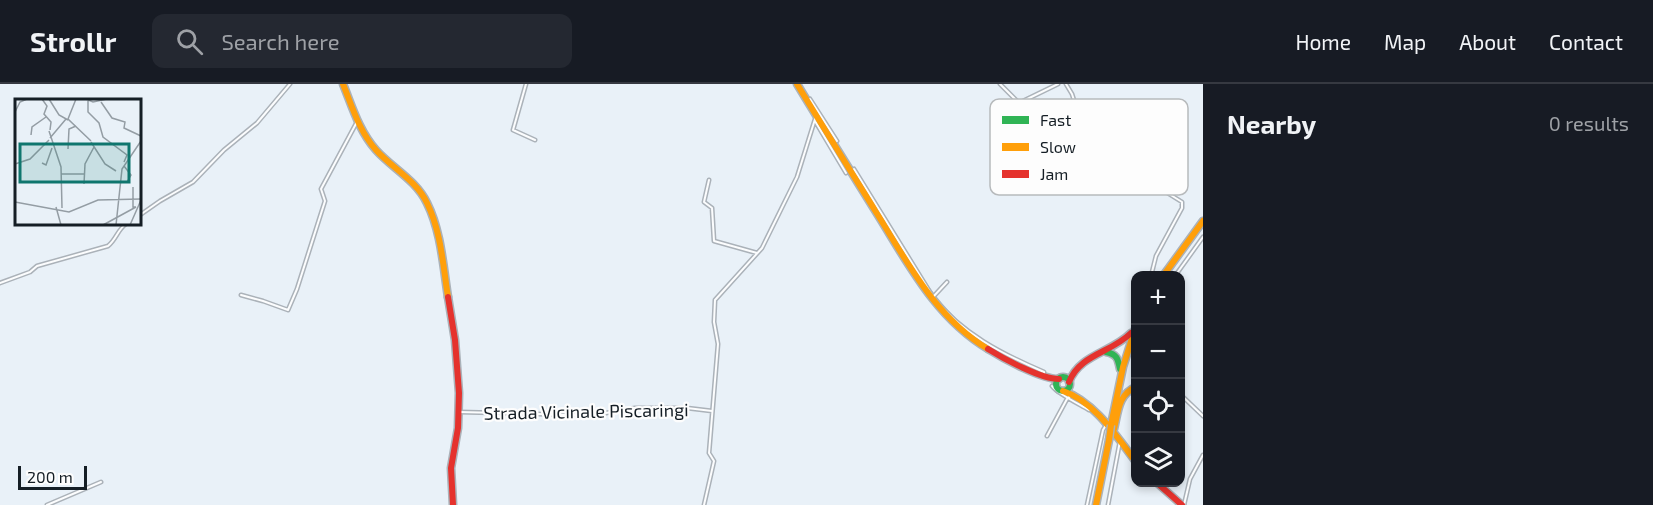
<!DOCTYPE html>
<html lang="en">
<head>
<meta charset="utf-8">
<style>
  body { margin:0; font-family:"Exo 2",sans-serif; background:#242831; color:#f1f3f6 }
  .controls { position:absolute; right:18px; bottom:18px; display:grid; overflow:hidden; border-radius:12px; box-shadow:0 3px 9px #0003 }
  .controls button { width:54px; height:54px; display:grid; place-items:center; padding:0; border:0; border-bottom:2px solid #363941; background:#171b24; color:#f1f3f6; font:30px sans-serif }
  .scale { position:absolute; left:18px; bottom:15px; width:69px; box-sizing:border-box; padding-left:6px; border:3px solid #151e25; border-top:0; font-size:16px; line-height:21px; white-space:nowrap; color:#151e25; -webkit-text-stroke:4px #fdfdfd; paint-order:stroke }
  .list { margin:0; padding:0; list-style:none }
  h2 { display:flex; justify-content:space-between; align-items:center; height:78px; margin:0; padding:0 24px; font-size:26px }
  h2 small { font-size:20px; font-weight:400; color:#9ea1a6 }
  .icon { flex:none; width:33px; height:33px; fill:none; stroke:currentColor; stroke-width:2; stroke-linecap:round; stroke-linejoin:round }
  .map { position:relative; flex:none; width:1203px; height:421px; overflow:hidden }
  header { display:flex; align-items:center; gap:36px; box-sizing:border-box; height:84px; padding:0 30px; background:#171b24; border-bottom:2px solid #363941 }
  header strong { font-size:28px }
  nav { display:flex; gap:33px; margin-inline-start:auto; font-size:21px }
  .search { width:420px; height:54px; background:#242831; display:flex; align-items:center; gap:15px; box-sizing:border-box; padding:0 21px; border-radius:12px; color:#9ea1a6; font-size:22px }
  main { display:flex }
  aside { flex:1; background:#171b24 }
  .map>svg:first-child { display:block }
</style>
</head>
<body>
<header>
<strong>Strollr</strong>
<div class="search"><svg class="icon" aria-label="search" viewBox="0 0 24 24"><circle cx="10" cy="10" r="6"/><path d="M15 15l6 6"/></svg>Search here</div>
<nav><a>Home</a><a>Map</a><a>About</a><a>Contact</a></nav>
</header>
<main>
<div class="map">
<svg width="1203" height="421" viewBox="0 0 1203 421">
  <rect width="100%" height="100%" fill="#e9f1f8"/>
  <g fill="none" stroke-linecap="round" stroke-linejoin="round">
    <g stroke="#abb2b9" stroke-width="5">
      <path id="street" d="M526 0 513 46 535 56
        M1000 0 1019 19 1058 0
        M1066 0 1072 10 1081 38V69L1149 95 1153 100 1182 118V124L1156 172 1151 192
        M810 15 837 57
        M815 37 846 89
        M854 85 933 213
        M709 96 704 118 712 124 714 157 757 169
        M140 131 160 117 193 98 224 66 257 39 290 0
        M1175 192 1203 153
        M947 198 933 213C961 249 1002 270 1044 288V292
        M0 199 30 188 37 182 108 162C116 156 118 145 126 140
        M241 211 263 217 288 226 297 205 325 117 321 105 358 36
        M1136 223V226
        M1052 302C1058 310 1079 320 1089 326L1091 325
        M1180 310 1203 332
        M459 328 576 331 592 327 606 329 635 324H687L712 327
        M1047 352 1067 315 1071 311
        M47 421 101 398
        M704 421 714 377 709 369 718 260 714 238 715 216 762 164 797 93 816 32
        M1087 421 1103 346 1106 341
        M1108 421 1120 357
        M1184 421 1190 395 1203 371"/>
    </g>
    <g stroke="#abb2b9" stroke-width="9">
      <path id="fast" d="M1106 268C1117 270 1118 275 1120 285
        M1056 300a7 7 0 1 1 14 0a7 7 0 1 1-14 0Z"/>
    </g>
    <g stroke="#abb2b9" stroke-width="9">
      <path id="slow" d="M343 0C352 22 359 47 376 66 392 84 416 96 427 119 441 147 443 181 448 213
        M797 0C823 43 850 86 876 128 908 179 935 233 988 265
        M1163 192 1203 137
        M1063 307C1094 317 1117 353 1136 378
        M1111 341 1123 283 1136 242
        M1114 345C1118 329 1118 310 1136 303
        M1096 421 1109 356"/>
    </g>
    <g stroke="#abb2b9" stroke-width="9">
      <path id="jam" d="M448 213 455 256 459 309 458 344 451 384 453 421
        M988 265C1004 275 1041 295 1059 295
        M1069 298C1080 270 1111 269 1131 249
        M1156 398 1182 421"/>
    </g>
    <use href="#street" stroke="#fcfdfe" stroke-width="2"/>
    <use href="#fast" stroke="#30b455" stroke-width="6"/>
    <use href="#slow" stroke="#ff9f0a" stroke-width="6"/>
    <use href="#jam" stroke="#e5322d" stroke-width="6"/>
    <g stroke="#abb2b9" stroke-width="9" stroke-linecap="butt">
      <path id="slow-bridge" d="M1109 356 1111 341"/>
    </g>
    <use href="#slow-bridge" stroke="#ff9f0a" stroke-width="6"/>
  </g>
  <g text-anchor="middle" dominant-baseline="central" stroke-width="4.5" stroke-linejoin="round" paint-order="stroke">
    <g font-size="18" fill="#151e25" stroke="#fdfdfd">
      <text transform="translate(586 327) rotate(-1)">Strada Vicinale Piscaringi</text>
    </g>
  </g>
  <g transform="translate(15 15)">
    <rect width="126" height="126" fill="#e9f1f8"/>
    <path fill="none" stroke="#949da4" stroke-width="1.5" d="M27 0 32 7 29 15 36 23 35 31M34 0 44 16 53 21M61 0 53 20 76 42M71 0 78 3 92 0M73 2V13L84 24 88 38 112 56 109 63M86 3 97 19 110 23 109 29 126 37M0 13 5 3 12 0M34 32 46 68 47 109M16 36 17 28 31 18M35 39 51 20M76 43 90 65 101 72M53 50 54 30 61 27M27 64 31 66 37 49M0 65 15 60 34 41M109 67 116 76 112 83M46 75H70M69 85 70 65 79 48M118 88V108H121M0 103 54 113 83 101 126 100M41 108 46 126M88 126 121 108M101 126 107 70 126 42M115 126 126 101"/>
    <path fill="#0f766e" fill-opacity="0.15" stroke="#0f766e" stroke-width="3" d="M5 45H114V83H5Z"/>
    <rect width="126" height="126" fill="none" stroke="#151e25" stroke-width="3"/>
  </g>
  <rect x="990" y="15" width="198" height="96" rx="9" fill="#fdfdfd" stroke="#b7babc" stroke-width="1.5"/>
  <rect x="1002" y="32" width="27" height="8" fill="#30b455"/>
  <rect x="1002" y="59" width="27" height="8" fill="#ff9f0a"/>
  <rect x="1002" y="86" width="27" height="8" fill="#e5322d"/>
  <g font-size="16" fill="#151e25">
    <text x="1040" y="42">Fast</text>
    <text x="1040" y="69">Slow</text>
    <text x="1040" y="96">Jam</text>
  </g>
</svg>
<div class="controls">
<button>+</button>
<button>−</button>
<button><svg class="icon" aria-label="locate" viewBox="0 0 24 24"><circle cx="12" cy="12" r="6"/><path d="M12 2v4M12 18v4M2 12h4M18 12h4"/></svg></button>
<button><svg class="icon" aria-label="layers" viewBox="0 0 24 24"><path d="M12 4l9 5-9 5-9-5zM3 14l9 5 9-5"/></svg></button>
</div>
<div class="scale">200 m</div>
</div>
<aside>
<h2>Nearby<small>0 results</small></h2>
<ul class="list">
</ul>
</aside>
</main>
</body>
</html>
